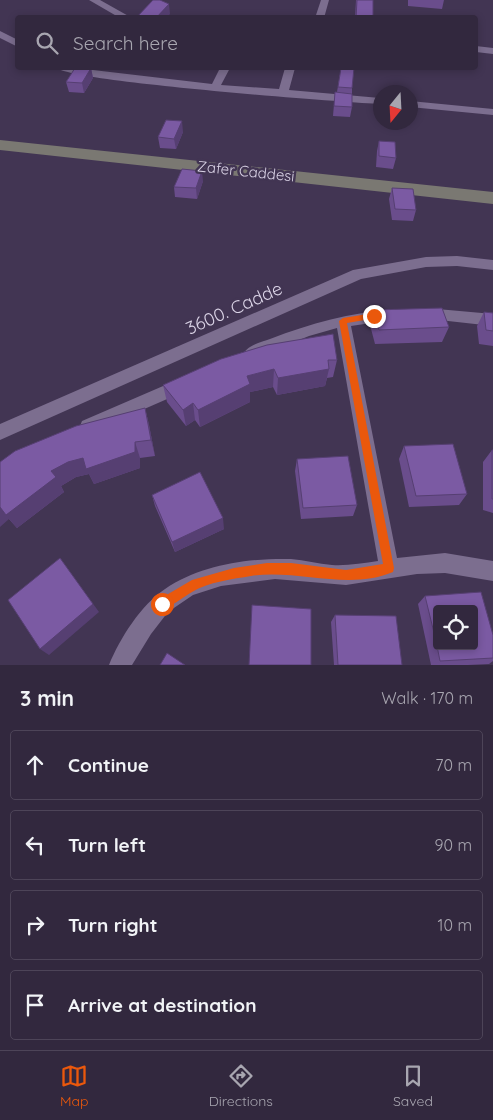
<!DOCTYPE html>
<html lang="en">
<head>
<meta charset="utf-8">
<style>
  body { margin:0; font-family:Quicksand,sans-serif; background:#3d3449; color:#f1f3f6 }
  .controls { position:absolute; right:15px; bottom:15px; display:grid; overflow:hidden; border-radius:5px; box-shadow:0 2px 8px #0003 }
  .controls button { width:45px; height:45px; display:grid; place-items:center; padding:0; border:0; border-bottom:1px solid #4d4458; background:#32283e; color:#f1f3f6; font:25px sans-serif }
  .compass { position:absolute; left:373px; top:85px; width:45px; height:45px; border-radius:50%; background:#32283e; box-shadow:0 2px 8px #0003; rotate:198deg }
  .stop { position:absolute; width:15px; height:15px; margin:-11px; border:4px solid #ea580c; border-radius:50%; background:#fff }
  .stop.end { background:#ea580c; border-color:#fff; box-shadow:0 1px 5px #0008 }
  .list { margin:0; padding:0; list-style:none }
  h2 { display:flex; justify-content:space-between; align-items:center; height:65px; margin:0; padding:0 20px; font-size:21px }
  h2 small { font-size:16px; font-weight:400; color:#a8a6b0 }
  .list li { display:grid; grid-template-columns:32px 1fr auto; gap:15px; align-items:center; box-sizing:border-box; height:70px; margin:0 10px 10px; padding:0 10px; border:1px solid #4d4458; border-radius:5px }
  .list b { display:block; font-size:19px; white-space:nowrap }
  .list em { font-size:16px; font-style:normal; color:#a8a6b0 }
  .icon { flex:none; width:28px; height:28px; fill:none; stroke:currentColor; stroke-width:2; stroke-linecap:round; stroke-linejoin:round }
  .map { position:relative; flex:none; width:493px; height:665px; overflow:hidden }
  .search { position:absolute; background:#32283e; box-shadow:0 2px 8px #0003; left:15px; right:15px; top:15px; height:55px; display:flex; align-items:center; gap:12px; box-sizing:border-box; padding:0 18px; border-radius:5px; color:#a8a6b0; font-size:19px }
  .sheet { height:385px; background:#32283e }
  nav { display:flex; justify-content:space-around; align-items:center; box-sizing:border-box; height:70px; border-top:1px solid #4d4458; background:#32283e; font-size:14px; color:#a8a6b0 }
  nav a { display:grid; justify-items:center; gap:2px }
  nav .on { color:#ea580c }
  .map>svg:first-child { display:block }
</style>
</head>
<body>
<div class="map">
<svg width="493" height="665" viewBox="0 0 493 665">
  <rect width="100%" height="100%" fill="#423553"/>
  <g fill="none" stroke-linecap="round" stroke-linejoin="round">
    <path fill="#7c6e8f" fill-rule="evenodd" d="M89 0H100L132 18H120Z
      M321 0H329L324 18H315Z
      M0 31 18 40V47L0 38Z
      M476 46 493 48V54L476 52Z
      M57 68H76L212 84 220 68H230L221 85 279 89 285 68H295L289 90 380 98V104C342 102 73 82 57 68Z
      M410 101 493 109V115L410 107Z
      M457 256 493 260V270L457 266 426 267 361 279 0 440V424L353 270 426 257Z
      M426 308 493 314V326L421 318 419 314 421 310Z
      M393 309 398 311 400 315 398 319 351 326 397 558 445 553 493 561V581L445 573 417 574 346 585 275 579 221 586 193 595 168 612 151 634 132 665H109C120 638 141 605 165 589 200 565 249 558 291 559 305 560 318 564 332 565 347 566 363 563 378 561L337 328 309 336 252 359 247 357 244 353C248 345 262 342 270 339 311 323 350 313 393 309Z
      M184 377 190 379 192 384 190 389 94 431 88 433 82 431 80 426 82 421Z"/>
    <path fill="#7a7872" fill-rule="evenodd" d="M0 140 493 192V204L0 150Z"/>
  </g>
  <path fill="#6a4d8c" d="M356 0H373V18H355Z
    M408 0H444L442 9 408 6Z
    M91 68 93 78 84 93 69 92 66 82Z
    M341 68 352 88V107L350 117 333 116 335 92H337Z
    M183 132 176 149 160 148 158 137Z
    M379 141 396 158 393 169 376 167 377 151Z
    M203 181 197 199 175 197 174 187Z
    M392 188 416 210 413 221 392 220 389 199Z
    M374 310 449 327 442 342 375 344 370 325Z
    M484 312 493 313V346L479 344 477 326Z
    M221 359 337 360 333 377 327 378 325 386 277 395 273 387 250 392V402L200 427 195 420 186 426 167 402 163 385Z
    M145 408 149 425 155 456 140 458V468L94 484 89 474 76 477 61 486 64 492 17 528 9 519Z
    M404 446 467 494 459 505 409 507 399 459Z
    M492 450H493V513L483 510V462Z
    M297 459 357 505 353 516 301 519 295 471Z
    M152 495 224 529 175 552 155 506Z
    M425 596 493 635V661L489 664 468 665H431L418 604Z
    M335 615 402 665H334L331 622Z"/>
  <path fill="#563f72" d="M169 4 170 14 167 18H156Z
    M91 68 93 78 84 93 82 83Z
    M182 121 183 132 176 149 174 139Z
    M202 171 203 181 197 199 196 188Z
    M274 369 273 387 250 392V402L200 427 198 410 247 376Z
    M329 369 325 386 277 395 278 378Z
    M193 403 195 420 186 426 183 410Z
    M145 408 149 425 155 456 151 440Z
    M135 442 140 458V468L94 484 89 474 76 477 61 486 64 492 17 528 9 519 0 527V507L51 471 68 462Z
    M223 518 224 529 175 552 172 542Z
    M60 558 99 612 49 655 40 649Z"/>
  <path fill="#7b5aa3" stroke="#563f72" d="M153 0H160L169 4 156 18H136Z
    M357 0H373V18H356Z
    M75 68H91L82 83 66 82Z
    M341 68H354L352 88 338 87Z
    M335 92 352 94V107L334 106Z
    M166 120 182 121 174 139 158 137Z
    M379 141 395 142 396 158 379 156Z
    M182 169 202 171 196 188 174 187Z
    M392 188 413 189 416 210 395 209Z
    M442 308 449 327 379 330 374 310Z
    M484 312 493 313V331L486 330Z
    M333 334 337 360H328L329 369 278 378 274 369 247 376 250 384 198 410 193 403 183 410 163 385 221 359 267 345Z
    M145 408 151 440 135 442V452L86 469 83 458 68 462 51 471 56 477 6 515 0 507V462L15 451 76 426Z
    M453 444 467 494 416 496 404 446Z
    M492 450H493V499H492Z
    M348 456 357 505 303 508 297 459Z
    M200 472 223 518 172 542 152 495Z
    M60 558 93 604 40 649 8 600Z
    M481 592 493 635V658L440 661 437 646H474V609H437V645L425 596Z
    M252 605 311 609V665H249Z
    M335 615 396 616 402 665H338Z
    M167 653 185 665H160Z"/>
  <path fill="#ea580c" d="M374 313 377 314V318L347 323 394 568 393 572C348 591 298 569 251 576 233 579 208 582 192 592 183 597 167 611 158 608V600L192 580 234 568 267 563H291L346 570 383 564 339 321 343 318Z"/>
  <g text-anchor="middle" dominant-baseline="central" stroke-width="5" stroke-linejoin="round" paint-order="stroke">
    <g font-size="15" fill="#dad3e6" stroke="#423553">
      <text transform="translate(246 171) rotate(6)">Zafer Caddesi</text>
    </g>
    <g font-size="18" fill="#dad3e6" stroke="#423553">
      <text transform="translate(234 308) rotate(-24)">3600. Cadde</text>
    </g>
  </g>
</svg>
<div class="controls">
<button><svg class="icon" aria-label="locate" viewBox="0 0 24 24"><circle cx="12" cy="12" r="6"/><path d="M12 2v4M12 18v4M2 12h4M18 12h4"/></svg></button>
</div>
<svg class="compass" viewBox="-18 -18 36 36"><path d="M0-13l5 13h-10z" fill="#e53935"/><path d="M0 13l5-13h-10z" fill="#a8a6b0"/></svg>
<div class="stop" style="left:162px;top:604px"></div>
<div class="stop end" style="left:374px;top:316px"></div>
<div class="search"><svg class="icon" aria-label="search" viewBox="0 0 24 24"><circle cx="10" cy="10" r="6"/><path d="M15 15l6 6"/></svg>Search here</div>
</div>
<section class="sheet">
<h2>3 min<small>Walk · 170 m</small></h2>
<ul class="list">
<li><svg class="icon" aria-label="ahead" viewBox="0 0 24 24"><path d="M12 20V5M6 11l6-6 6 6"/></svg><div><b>Continue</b></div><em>70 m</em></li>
<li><svg class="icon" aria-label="left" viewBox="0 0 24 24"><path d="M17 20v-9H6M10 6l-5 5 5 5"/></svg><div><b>Turn left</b></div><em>90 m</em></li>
<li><svg class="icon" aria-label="right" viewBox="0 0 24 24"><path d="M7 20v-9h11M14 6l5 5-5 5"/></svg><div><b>Turn right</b></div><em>10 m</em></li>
<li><svg class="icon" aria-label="arrive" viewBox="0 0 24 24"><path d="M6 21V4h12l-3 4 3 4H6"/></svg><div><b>Arrive at destination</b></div></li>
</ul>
</section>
<nav>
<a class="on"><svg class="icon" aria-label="map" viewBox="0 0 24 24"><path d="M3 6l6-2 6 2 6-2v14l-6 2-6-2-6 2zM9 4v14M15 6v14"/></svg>Map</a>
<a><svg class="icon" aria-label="directions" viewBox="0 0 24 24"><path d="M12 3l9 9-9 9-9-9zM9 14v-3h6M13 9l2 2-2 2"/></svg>Directions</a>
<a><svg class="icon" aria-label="saved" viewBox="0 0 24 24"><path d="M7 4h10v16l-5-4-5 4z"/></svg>Saved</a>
</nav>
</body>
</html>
